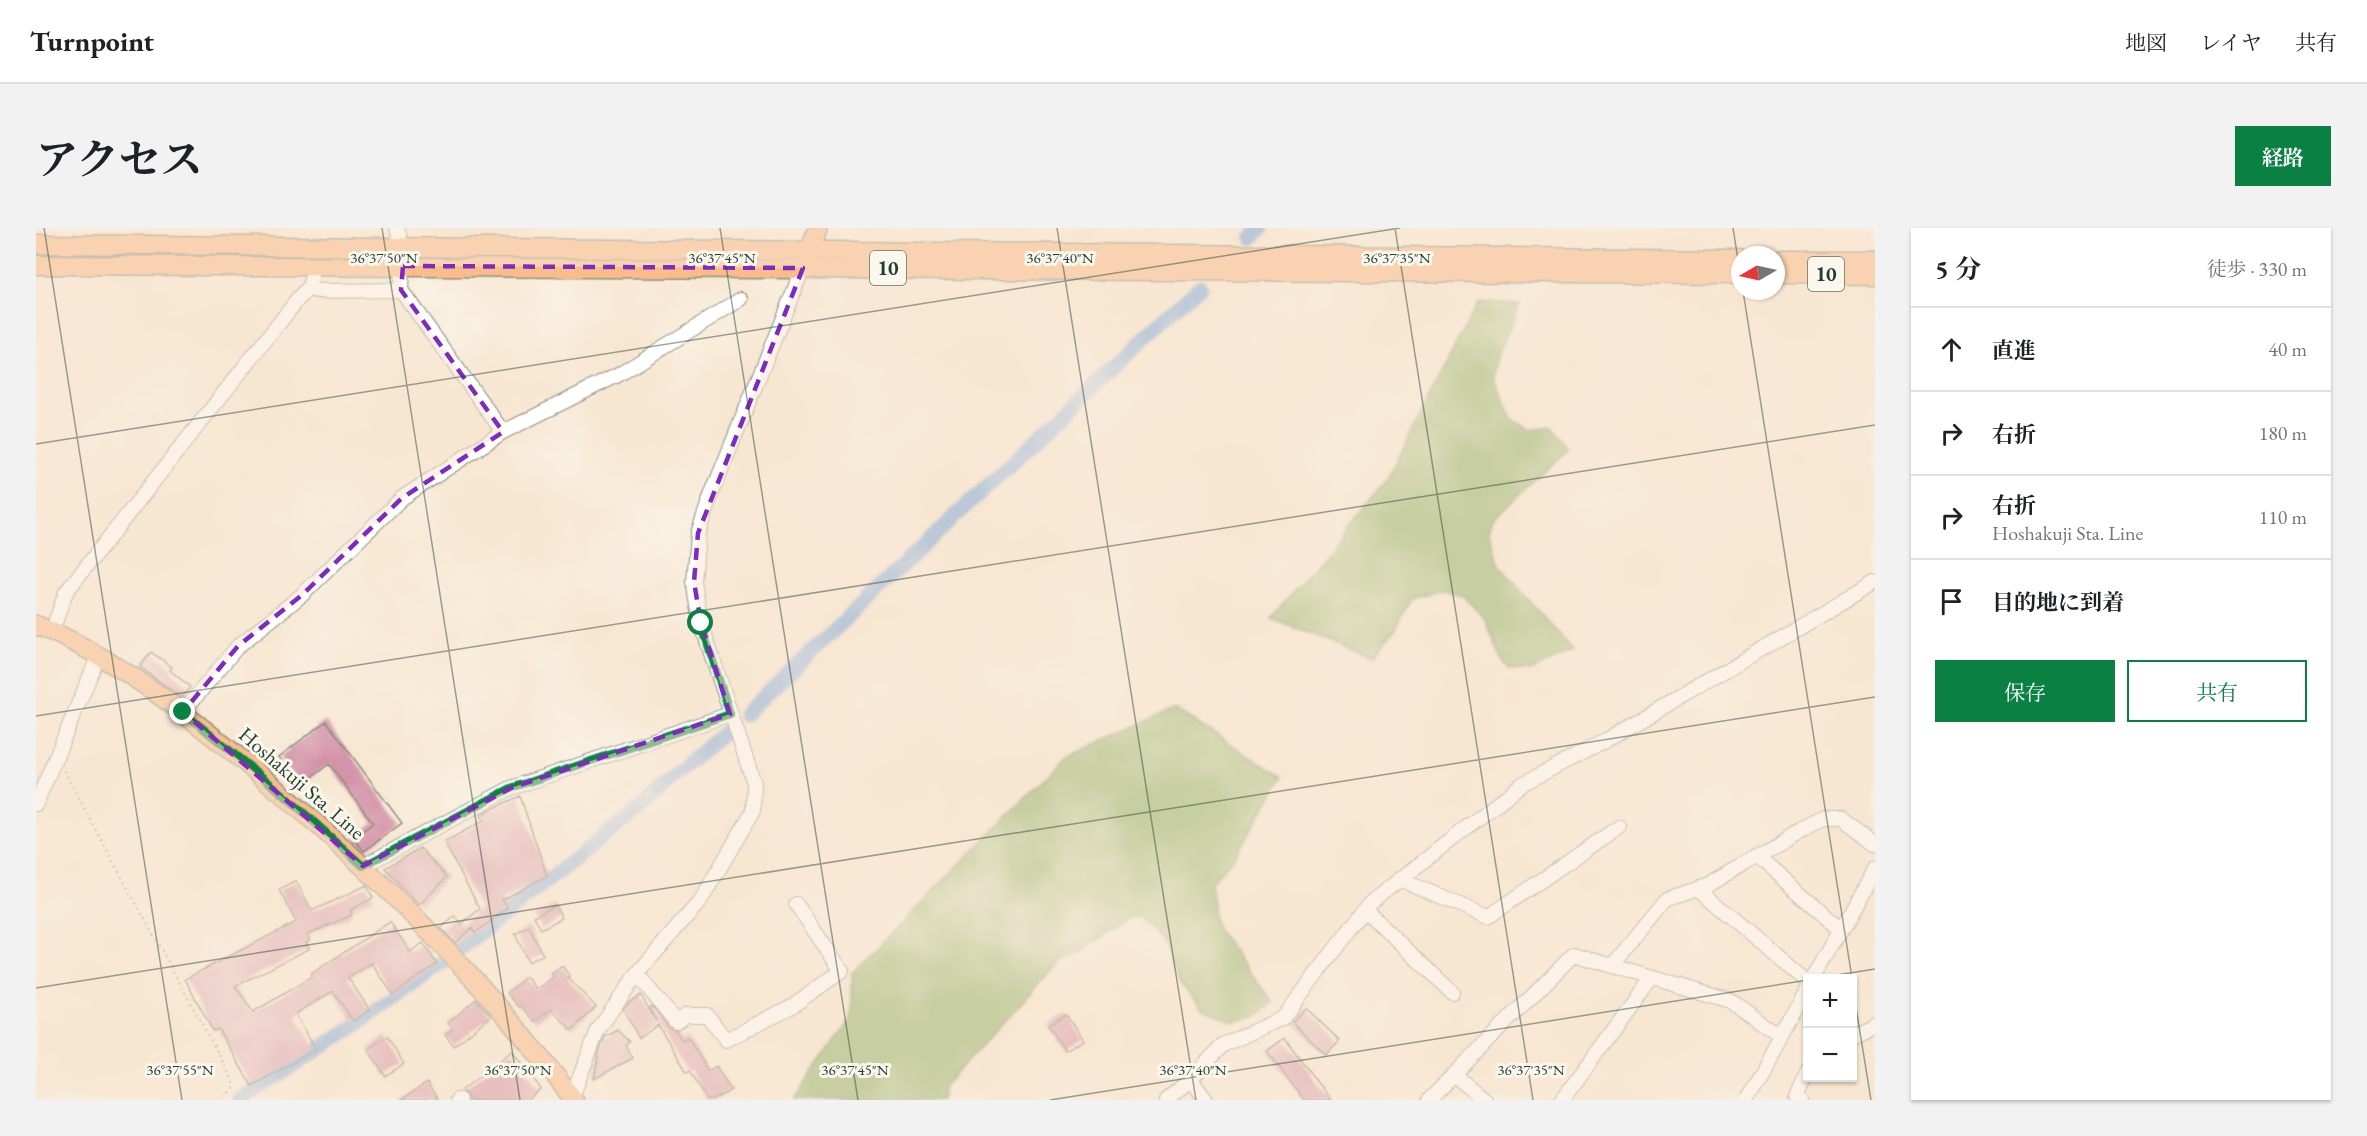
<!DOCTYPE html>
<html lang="ja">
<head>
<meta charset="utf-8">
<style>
  body { margin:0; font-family:"EB Garamond","Noto Serif JP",serif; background:#f2f2f2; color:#202124 }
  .controls { position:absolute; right:18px; bottom:18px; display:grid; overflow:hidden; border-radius:0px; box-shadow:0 2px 4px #0004 }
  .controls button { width:54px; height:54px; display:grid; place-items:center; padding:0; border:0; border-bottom:2px solid #e0e0e0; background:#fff; color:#202124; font:30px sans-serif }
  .compass { position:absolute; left:1695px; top:18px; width:54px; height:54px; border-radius:50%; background:#fff; box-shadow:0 2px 4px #0004; rotate:261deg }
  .stop { position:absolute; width:18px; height:18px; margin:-14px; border:4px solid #0b8043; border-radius:50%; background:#fff }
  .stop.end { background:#0b8043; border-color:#fff; box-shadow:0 2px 6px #0008 }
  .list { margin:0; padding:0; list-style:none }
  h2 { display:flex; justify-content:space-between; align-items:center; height:78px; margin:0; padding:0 24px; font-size:26px }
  h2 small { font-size:20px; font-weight:400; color:#757577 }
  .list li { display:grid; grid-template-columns:39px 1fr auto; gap:18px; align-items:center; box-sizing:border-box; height:84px; padding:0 24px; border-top:2px solid #e0e0e0 }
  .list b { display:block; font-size:22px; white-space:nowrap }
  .list p { margin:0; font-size:20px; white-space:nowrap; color:#757577 }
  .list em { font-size:20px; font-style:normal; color:#757577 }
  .actions { display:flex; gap:12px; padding:18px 24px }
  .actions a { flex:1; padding:14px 0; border:2px solid #0b8043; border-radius:0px; text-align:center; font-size:21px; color:#0b8043 }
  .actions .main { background:#0b8043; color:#fff }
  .icon { flex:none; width:33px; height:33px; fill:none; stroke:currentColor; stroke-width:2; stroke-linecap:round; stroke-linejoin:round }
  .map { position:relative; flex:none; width:1839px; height:872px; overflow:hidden; border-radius:0px }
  header { display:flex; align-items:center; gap:36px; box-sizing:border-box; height:84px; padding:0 30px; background:#fff; border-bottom:2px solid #e0e0e0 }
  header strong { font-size:28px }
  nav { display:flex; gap:33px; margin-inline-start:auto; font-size:21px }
  .intro { display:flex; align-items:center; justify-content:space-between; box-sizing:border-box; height:144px; padding:0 36px }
  h1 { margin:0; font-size:42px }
  .button { padding:15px 27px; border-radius:0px; background:#0b8043; color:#fff; font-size:21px; font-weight:700 }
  main { display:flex; gap:36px; padding:0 36px }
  aside { flex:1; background:#fff; border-radius:0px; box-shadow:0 2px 4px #0004 }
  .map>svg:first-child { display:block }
</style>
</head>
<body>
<header>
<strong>Turnpoint</strong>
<nav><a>地図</a><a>レイヤ</a><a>共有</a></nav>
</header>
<div class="intro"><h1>アクセス</h1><a class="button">経路</a></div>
<main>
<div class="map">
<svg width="1839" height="872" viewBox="0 0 1839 872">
  <rect width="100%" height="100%" fill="#fbf7ec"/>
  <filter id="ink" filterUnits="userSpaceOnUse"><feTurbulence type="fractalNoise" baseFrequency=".0167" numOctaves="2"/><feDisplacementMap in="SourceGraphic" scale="12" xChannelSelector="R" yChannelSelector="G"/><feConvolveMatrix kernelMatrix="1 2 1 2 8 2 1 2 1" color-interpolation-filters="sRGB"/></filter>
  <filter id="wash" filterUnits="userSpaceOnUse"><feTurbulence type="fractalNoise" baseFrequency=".008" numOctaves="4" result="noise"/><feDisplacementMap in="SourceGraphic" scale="24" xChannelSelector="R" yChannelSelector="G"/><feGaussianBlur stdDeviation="1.35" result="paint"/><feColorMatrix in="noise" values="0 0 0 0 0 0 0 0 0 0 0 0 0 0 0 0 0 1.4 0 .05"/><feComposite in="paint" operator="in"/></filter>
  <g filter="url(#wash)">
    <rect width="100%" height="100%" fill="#f7e6d1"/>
    <path fill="#8db368" stroke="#56784e" stroke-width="1.5" d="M1442 74 1484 76 1460 128 1457 149 1476 191 1494 202 1516 199 1533 221 1455 293 1453 305 1464 338 1537 423 1495 443 1473 440 1466 432 1449 391 1426 367 1406 362 1376 371 1359 403 1335 430 1235 390 1351 252Z
      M1138 481 1247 549 1199 628 1175 655 1179 698 1237 775 1220 789 1198 793 1167 781 1145 756 1126 712 1104 689 1093 690 1044 725 1023 734 908 858 905 872H758L816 789V745L1030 529Z"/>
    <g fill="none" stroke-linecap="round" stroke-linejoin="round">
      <path stroke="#71a5de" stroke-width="15" d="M1216 10 1225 0
        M708 487 1164 58
        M424 721 608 577 649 538 691 502
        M204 872 319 798 411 732"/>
    </g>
    <g id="blocks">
      <path fill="#d392a8" d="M115 424 136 439 134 442 154 459 146 470 104 439Z
        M290 493 366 595 328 623 317 610 337 595 293 536 264 558 243 529Z
        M484 568 511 648 466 672 472 680 439 705 436 700 419 715 405 700 419 688 425 696 444 681 408 614 447 593 445 586Z
        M384 620 411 649 383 677 349 640Z
        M260 653 276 683 331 657 337 670 314 682 316 687 272 706 274 712 270 714 273 721 199 758 217 784 276 749 275 746 354 694 374 724 387 715 401 736 357 767 336 735 312 750 334 782 317 793 297 763 262 784 260 787 280 821 216 858 182 801 177 803 149 751 260 694 243 662Z
        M519 677 526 690 505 701 498 688Z
        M493 699 507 727 492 734 479 706Z
        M526 738 534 749 532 750 560 779 536 802 515 781 499 794 485 777 483 779 471 765 490 749 500 761 518 749 516 746Z
        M605 767 620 793 614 780 616 778 633 800 640 803 646 812 652 809 672 843 680 838 695 862 678 872H671L654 842 651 844 622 797 603 810 587 781 593 774Z
        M440 771 455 788 418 818 409 807 417 801 412 795Z
        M1270 780 1304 813 1290 827 1256 794Z
        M1030 786 1047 812 1029 823 1012 797Z
        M582 802 594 814 590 817 597 830 558 851 563 824 569 809Z
        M351 808 368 836 349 848 332 821Z
        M1249 810 1280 853 1295 872H1268L1231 823Z
        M476 823 505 861 491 872H434L426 862Z
        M391 855 402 872H365Z"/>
    </g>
  </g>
  <g filter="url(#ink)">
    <use href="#blocks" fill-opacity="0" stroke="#8b9282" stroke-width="1.5"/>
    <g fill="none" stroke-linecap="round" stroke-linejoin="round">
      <g stroke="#8b9282" stroke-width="16">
        <path id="minor" d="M361 0 367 20 365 62 467 204
          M273 61 281 63 365 62
          M16 403 30 364 263 70C274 60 276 54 276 39
          M147 484 202 418 266 367 366 270 467 204 584 146 705 71
          M0 576 63 427
          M1720 628 1805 701
          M327 638 475 560 694 486
          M1363 651 1452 689 1583 599
          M1662 660 1772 754
          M1329 682 1416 764
          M1576 738 1695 773 1746 809
          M601 746 640 794 650 787H671L690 812 756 778 806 743 760 676
          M1778 750 1839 640
          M1816 806 1839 795
          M1418 847 1449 872
          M1155 851 1170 872
          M536 869 562 802 601 746 665 672 717 583 718 555 665 395 658 354 662 305 676 265 767 40
          M421 872H423
          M1130 872 1155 851 1187 817 1247 790 1334 675 1486 556 1567 514 1839 354
          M1393 872 1538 726 1576 738 1631 671 1672 657 1764 603 1787 591H1805L1839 616
          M1526 872 1616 750
          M1711 872 1772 762
          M1766 872 1761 869 1772 845"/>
      </g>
      <g stroke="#8b9282" stroke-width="21">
        <path id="major" d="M0 16 1704 31
          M770 32 782 0
          M1740 32H1839
          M0 37 1704 46
          M1740 46 1839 47
          M0 397C77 428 141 479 205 531 328 632 442 745 538 872"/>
      </g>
      <path stroke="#8b9282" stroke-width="2" stroke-dasharray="1.5 4.5" stroke-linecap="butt" d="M28 543 197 853 198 861 182 872"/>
      <use href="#minor" stroke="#fff" stroke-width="14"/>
      <use href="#major" stroke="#fabc8b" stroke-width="18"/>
    </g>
  </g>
  <g fill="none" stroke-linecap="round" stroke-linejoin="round" filter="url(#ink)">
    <path stroke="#0b8043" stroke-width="8" d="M147 484 247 566 327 638 475 560 694 486 665 395"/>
  </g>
  <path d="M0 0H1839V872H0ZM367 38 767 40 662 305 658 354 665 395 694 486 475 560 327 638 147 484 202 418 266 367 366 270 467 204 365 62Z" fill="#f7e6d1" fill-opacity=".55" fill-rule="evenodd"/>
  <path fill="none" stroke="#7b2cbf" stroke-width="4.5" stroke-dasharray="12 8" stroke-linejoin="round" d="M367 38 767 40 662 305 658 354 665 395 694 486 475 560 327 638 147 484 202 418 266 367 366 270 467 204 365 62Z"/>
  <path fill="none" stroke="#1f3d34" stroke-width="1.5" stroke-opacity="0.45" d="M8 0 146 872M346 0 484 872M684 0 822 872M1021 0 1160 872M1359 0 1497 872M1697 0 1704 45M1707 63 1816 750M0 216 1364 0M0 488 1839 197M1782 750 1839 741M1816 755 1835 872M0 760 1839 469M1014 872 1772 752"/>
  <g text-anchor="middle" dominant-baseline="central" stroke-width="6" stroke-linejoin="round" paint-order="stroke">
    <g fill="#fbf7ec" stroke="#61756b" stroke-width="1.5">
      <rect x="834" y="23" width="36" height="34" rx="4.5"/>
      <rect x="1772" y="29" width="36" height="34" rx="4.5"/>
    </g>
    <g font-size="20" font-weight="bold" fill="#1f3d34">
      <text x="852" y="40">10</text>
      <text x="1790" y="46">10</text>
    </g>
    <g font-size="21" fill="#1f3d34" stroke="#fbf7ec">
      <text transform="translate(266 555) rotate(41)">Hoshakuji Sta. Line</text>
    </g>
  </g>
  <g font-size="15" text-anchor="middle" fill="#1f3d34" stroke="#fbf7ec" stroke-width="6" stroke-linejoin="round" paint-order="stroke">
    <text x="348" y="35">36°37'50"N</text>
    <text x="686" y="35">36°37'45"N</text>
    <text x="1024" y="35">36°37'40"N</text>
    <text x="1361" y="35">36°37'35"N</text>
    <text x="144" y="847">36°37'55"N</text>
    <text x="482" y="847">36°37'50"N</text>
    <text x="819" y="847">36°37'45"N</text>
    <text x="1157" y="847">36°37'40"N</text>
    <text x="1495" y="847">36°37'35"N</text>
  </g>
</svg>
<div class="controls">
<button>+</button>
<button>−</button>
</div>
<svg class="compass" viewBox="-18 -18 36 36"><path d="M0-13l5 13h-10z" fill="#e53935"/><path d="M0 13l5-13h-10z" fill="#757577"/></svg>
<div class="stop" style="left:665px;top:395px"></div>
<div class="stop end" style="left:147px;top:484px"></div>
</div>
<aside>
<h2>5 分<small>徒歩 · 330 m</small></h2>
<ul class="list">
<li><svg class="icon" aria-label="ahead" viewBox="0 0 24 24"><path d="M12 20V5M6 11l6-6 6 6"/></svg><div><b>直進</b></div><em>40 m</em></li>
<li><svg class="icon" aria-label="right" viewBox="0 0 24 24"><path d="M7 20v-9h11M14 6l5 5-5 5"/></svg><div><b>右折</b></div><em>180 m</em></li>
<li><svg class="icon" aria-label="right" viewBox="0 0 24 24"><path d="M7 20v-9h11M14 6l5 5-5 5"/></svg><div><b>右折</b><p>Hoshakuji Sta. Line</p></div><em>110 m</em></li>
<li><svg class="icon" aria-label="arrive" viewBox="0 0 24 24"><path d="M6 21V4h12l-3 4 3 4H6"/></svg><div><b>目的地に到着</b></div></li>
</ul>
<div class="actions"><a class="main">保存</a><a>共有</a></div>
</aside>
</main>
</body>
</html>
